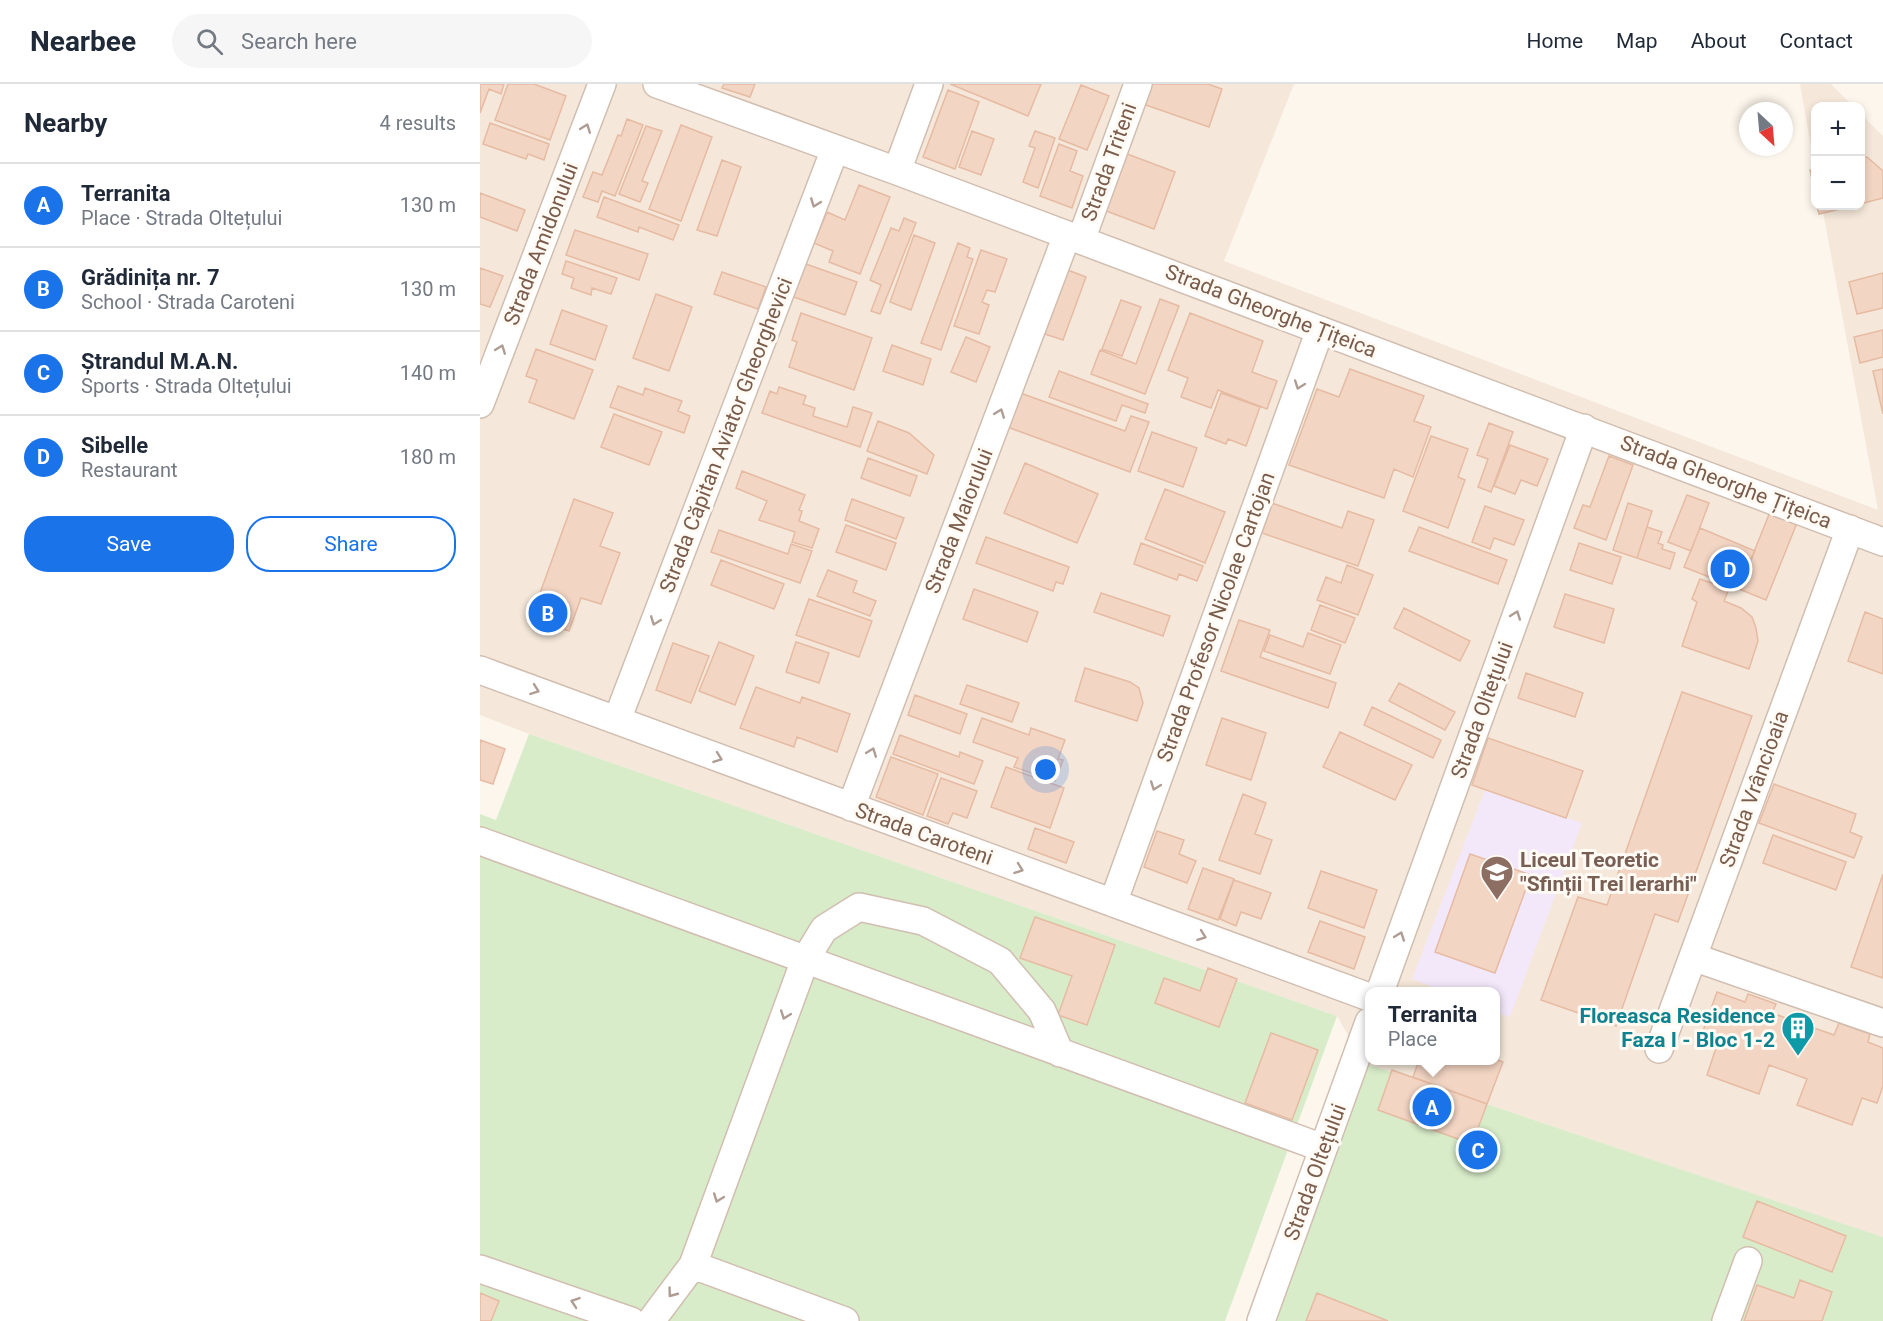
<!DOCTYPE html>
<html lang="en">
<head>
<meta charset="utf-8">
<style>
  body { margin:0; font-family:Roboto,sans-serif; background:#f6f6f7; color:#1f2937 }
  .controls { position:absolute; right:18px; top:18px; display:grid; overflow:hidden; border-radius:12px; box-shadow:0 3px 9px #0003 }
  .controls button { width:54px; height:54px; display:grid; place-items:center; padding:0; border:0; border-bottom:2px solid #e0e1e3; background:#fff; color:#1f2937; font:30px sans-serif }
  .compass { position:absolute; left:1259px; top:18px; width:54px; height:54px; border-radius:50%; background:#fff; box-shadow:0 3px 9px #0003; rotate:154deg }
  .you { position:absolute; left:566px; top:686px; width:21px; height:21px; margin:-15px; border:4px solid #fff; border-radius:50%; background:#1a73e8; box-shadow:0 0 0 9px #1a73e833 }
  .badge { display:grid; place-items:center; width:39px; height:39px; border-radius:50%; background:#1a73e8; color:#fff; font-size:20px; font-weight:700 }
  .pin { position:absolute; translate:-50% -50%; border:3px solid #fff; box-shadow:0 2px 6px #0006 }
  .popup { position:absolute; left:885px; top:903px; width:135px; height:78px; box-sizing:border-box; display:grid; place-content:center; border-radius:12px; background:#fff; filter:drop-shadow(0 2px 4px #0005); font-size:20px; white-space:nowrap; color:#747a83 }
  .popup b { font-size:22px; color:#1f2937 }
  .popup::after { content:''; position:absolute; left:50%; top:100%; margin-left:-12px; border:12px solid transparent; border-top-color:#fff }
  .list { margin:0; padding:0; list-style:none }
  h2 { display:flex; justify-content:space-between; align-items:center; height:78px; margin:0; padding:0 24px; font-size:26px }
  h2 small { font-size:20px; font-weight:400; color:#747a83 }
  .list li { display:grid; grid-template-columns:39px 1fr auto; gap:18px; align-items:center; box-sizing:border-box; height:84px; padding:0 24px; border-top:2px solid #e0e1e3 }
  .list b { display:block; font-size:22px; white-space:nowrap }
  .list p { margin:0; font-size:20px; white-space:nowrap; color:#747a83 }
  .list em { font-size:20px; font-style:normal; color:#747a83 }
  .actions { display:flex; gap:12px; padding:18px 24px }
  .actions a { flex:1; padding:14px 0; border:2px solid #1a73e8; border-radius:24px; text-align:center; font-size:21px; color:#1a73e8 }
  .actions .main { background:#1a73e8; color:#fff }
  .icon { flex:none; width:33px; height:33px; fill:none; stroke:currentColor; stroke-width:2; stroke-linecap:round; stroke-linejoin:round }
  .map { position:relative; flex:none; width:1403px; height:1237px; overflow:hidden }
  header { display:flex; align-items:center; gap:36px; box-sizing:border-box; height:84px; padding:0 30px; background:#fff; border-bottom:2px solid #e0e1e3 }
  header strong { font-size:28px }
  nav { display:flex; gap:33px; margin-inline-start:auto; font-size:21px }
  .search { width:420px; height:54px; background:#f6f6f7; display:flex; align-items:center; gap:15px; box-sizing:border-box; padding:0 21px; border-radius:33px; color:#747a83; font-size:22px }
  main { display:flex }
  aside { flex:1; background:#fff }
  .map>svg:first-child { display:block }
</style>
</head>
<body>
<header>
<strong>Nearbee</strong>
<div class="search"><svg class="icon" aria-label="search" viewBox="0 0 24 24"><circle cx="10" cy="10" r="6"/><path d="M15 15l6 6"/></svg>Search here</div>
<nav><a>Home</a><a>Map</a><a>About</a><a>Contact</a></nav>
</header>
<main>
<aside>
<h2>Nearby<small>4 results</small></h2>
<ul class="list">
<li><span class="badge">A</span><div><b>Terranita</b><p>Place · Strada Oltețului</p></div><em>130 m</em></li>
<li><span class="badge">B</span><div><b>Grădinița nr. 7</b><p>School · Strada Caroteni</p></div><em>130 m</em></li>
<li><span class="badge">C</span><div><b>Ștrandul M.A.N.</b><p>Sports · Strada Oltețului</p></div><em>140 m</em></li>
<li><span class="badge">D</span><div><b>Sibelle</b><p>Restaurant</p></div><em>180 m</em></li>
</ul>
<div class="actions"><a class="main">Save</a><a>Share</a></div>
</aside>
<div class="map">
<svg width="1403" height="1237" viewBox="0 0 1403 1237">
  <rect width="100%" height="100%" fill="#fdf6ec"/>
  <path fill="#f5e8da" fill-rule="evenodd" d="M0 0H814L744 177 1398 426 1342 122H1380L1381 30 1403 52V1153L884 979 857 932 49 650 0 631ZM889 908H1015V976H889Z
    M1320 0H1351L1373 22H1336L1335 86Z"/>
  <path fill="#f3e8fa" d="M1005 706 1102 739 1030 933 1015 928V908L964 907 932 895Z"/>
  <path fill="#d8ecc9" d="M49 650 857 932 745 1237H0V730L16 736Z
    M884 979 1403 1153V1237H788Z"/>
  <path fill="#f3d5c3" stroke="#e6bba3" stroke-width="1.5" d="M0 0H24L21 10 9 5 0 29Z
    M28 0H54L86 12 70 56 15 36Z
    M244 0H275L270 13 242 4Z
    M470 0H561L548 32Z
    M670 0H728L742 5 729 43 663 20Z
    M601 1 629 12 607 66 579 55Z
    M468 6 499 18 475 85 443 73Z
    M147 35 163 41 135 112 122 107 118 118 103 113 113 88 122 91 138 51 141 52Z
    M10 39 69 60 64 76 48 70 46 75 3 60Z
    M201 41 232 53 201 137 169 125Z
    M166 42 182 47 162 97 168 99 160 118 139 110Z
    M492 47 514 55 501 91 479 83Z
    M555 47 575 54 558 104 543 98 555 64 549 62Z
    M579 60 597 67 590 87 603 92 592 124 560 112Z
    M642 68 695 88 674 145 621 125Z
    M1387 73 1403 87V114L1380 120V74Z
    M242 76 261 83 237 152 217 146Z
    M1336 85V113L1330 86Z
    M379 101 410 113 380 190 349 178 353 167 334 159 347 128 365 136Z
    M0 109 45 126 37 147 0 133Z
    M124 113 199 141 193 156 159 143 158 148 117 133Z
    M1337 122H1373L1339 130Z
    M424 134 436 139 400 230 391 227 401 201 390 196 411 144 419 147Z
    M95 146 168 170 159 196 86 171Z
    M434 151 455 159 431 226 410 218Z
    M478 159 490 164 487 173 493 175 461 266 441 259Z
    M501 166 527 175 515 208 507 206 502 218 509 221 499 250 474 242Z
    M86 177 137 194 131 210 112 204 111 211 91 204 94 194 82 190Z
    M323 179 377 198 365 231 311 212Z
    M0 184 23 192 10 223 0 220Z
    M585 185 606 193 583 256 562 249Z
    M242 188 286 203 278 225 234 210Z
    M1403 189V224L1377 230 1369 198Z
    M176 210 212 223 189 287 153 274Z
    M680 215 699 222 665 310 611 290 620 266 656 280Z
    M641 216 661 223 642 272 622 265Z
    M82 226 127 242 115 276 70 260Z
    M321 229 392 254 374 306 309 283 317 258 312 256Z
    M710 229 783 257 772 288 797 297 787 325 738 306 731 324 701 313 708 294 688 286Z
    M1403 246V273L1380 279 1374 253Z
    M486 253 510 263 496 298 471 288Z
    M412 261 451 275 443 301 403 287Z
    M56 265 113 286 94 335 49 318 57 296 46 292Z
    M870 285 944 312 934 337 951 343 933 393 914 385 904 414 809 381 837 305 859 313Z
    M1403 285V330L1393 287Z
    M579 287 668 320 665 329 642 321 636 337 569 313Z
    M138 302 163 311 165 304 202 317 198 327 210 332 204 349 130 323Z
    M299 303 326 312 323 320 335 324 333 332 367 343 373 323 392 329 380 363 282 329 290 307 297 310Z
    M535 307 645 347 651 332 669 338 650 388 522 341Z
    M741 309 780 323 766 362 748 355 746 360 725 352Z
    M134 330 182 348 169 381 121 363Z
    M398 337 429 349 454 371 447 390 387 367Z
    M1009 339 1033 348 1011 408 998 403 1008 375 997 371Z
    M672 348 717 364 703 403 658 387Z
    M951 352 988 365 978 393 985 396 968 444 923 427Z
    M1030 361 1068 375 1057 402 1041 396 1035 410 1014 402Z
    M1129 372 1153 381 1126 456 1094 444 1103 421 1110 423Z
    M388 374 437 392 430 412 381 394Z
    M545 379 618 410 597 459 524 429Z
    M262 387 325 411 319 426 322 427 319 437 339 445 332 464 312 458 315 448 279 436 287 417 256 404Z
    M685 405 745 428 725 479 665 455Z
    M1207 411 1229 419 1211 467 1188 458Z
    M94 415 133 429 120 462 140 469 121 520 101 514 89 547 51 534Z
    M372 415 424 434 416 455 365 436Z
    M792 419 862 444 868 427 894 436 878 482 782 449Z
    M1148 419 1172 427 1157 474 1133 466Z
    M1005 422 1044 436 1034 461 1014 454 1010 465 992 458Z
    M1290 428 1317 439 1286 516 1259 505Z
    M366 441 416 459 406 486 356 468Z
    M939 443 1027 476 1018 500 929 467Z
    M1167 443 1182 448 1178 459 1183 461 1182 465 1195 469 1190 485 1157 474Z
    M1220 444 1275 467 1259 505 1204 483Z
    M239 446 308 470 311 460 332 467 320 499 231 468Z
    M506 453 589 483 583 500 576 498 573 507 496 479Z
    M661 459 723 482 717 497 699 490 697 496 654 480Z
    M1099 459 1141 473 1132 500 1090 486Z
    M241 476 304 500 294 525 231 501Z
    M867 481 893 491 878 531 837 516 846 493 861 499Z
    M348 486 377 497 373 508 396 517 390 532 337 512Z
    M1220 495 1249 505 1244 517 1261 524 1272 533 1276 544 1278 557 1269 585 1202 562 1217 518 1212 515Z
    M494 505 558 528 547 558 483 535Z
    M621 509 690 532 683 552 614 528Z
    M1085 510 1134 525 1124 559 1074 543Z
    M329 515 392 537 379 573 316 551Z
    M840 521 875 534 865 559 831 546Z
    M924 524 990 557 980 577 914 544Z
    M1385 528 1403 535V590L1368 577Z
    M759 536 790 546 780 573 856 599 848 624 741 587Z
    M828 549 861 561 850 590 784 567 790 551 823 563Z
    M239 558 274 572 255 621 219 607Z
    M316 558 349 569 339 599 306 588Z
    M193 559 229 572 211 619 176 606Z
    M605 584 650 598 659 604 663 619 657 637 595 617Z
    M1046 589 1103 609 1095 633 1038 614Z
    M919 599 975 628 965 646 909 617Z
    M487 601 539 619 532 638 480 620Z
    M276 603 320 619 322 613 370 630 357 668 317 653 314 663 260 644Z
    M1202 608 1272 632 1198 838 1175 830 1136 942 1061 916 1098 813 1127 821Z
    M435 611 487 630 480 650 428 631Z
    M892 623 961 656 953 674 884 641Z
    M502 634 549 651 551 644 585 656 578 675 583 676 575 697 534 683 538 674 493 658Z
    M742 634 786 649 771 696 726 681Z
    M860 648 932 681 915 716 843 683Z
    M420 651 479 673 480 668 503 677 494 700 413 670Z
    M1008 654 1103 687 1086 734 992 701Z
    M0 656 25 665 13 700 0 696Z
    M411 673 458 690 443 731 396 713Z
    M526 683 584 704 570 744 511 723Z
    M461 694 497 707 487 734 473 729 468 740 447 732Z
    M1294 700 1376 730 1370 748 1382 753 1374 774 1279 739Z
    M763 710 786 719 775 750 792 756 780 790 739 776Z
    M555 744 594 758 586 779 548 765Z
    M677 747 704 756 699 770 716 777 707 799 664 783Z
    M1293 751 1366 778 1356 806 1283 779Z
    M990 770 1051 791 1015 889 955 868Z
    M723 784 754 795 738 836 708 825Z
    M841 787 897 806 884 844 828 824Z
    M1403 790V894L1371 883Z
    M754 796 791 809 781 835 761 828 756 842 740 835Z
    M555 833 635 861 607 941 578 931 592 892 540 874Z
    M840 837 885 853 874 885 828 868Z
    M728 884 757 895 739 943 675 919 684 894 720 907Z
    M1237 908 1265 918 1268 910 1296 920 1292 929 1354 951 1359 939 1390 950 1388 958 1403 964V1002L1397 1019 1382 1014 1372 1041 1317 1021 1327 995 1289 981 1279 1010 1227 991 1236 964 1219 958Z
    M791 949 838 966 812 1036 765 1019Z
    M1015 975 1023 978 1007 1020 933 993 939 976Z
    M912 986 1007 1020 992 1060 898 1026Z
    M1277 1117 1366 1152 1352 1188 1263 1153Z
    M1320 1196 1352 1208 1342 1237H1264L1277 1201 1314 1214Z
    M0 1209 19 1217 11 1237H0Z
    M837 1209 908 1237H826Z"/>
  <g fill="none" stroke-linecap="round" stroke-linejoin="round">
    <g stroke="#d1beb0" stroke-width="30">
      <path id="minor" d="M177 0 417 87 1403 458
        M417 87 449 0
        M601 156 658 0
        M0 320 122 0
        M0 586 889 913
        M137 636 355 65
        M371 723 587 151
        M0 757 843 1064
        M633 819 840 246
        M1213 873 1403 939
        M900 908 1104 344
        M1179 965 1370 445
        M213 1181 365 1237
        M0 1185 151 1237
        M171 1237 213 1181 325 876 344 845 379 823 443 837 520 877 562 927 580 969
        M781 1237 889 938
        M1246 1237 1268 1177"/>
    </g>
    <use href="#minor" stroke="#fff" stroke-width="27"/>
  </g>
  <defs><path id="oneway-chevron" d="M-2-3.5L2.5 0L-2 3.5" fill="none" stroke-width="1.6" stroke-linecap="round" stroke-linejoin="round" transform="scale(1.5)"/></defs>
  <g stroke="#af9d94">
    <use href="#oneway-chevron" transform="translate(106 44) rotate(-69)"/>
    <use href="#oneway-chevron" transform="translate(335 119) rotate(111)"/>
    <use href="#oneway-chevron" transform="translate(21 265) rotate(-69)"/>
    <use href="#oneway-chevron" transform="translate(819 301) rotate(110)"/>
    <use href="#oneway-chevron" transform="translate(520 329) rotate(-69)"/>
    <use href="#oneway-chevron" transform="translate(1036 531) rotate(-70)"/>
    <use href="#oneway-chevron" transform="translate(175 537) rotate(111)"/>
    <use href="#oneway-chevron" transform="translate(55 606) rotate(20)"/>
    <use href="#oneway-chevron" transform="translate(392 668) rotate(-69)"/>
    <use href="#oneway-chevron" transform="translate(238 674) rotate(20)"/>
    <use href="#oneway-chevron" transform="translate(675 702) rotate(110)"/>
    <use href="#oneway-chevron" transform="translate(539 785) rotate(20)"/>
    <use href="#oneway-chevron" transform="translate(722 852) rotate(20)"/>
    <use href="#oneway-chevron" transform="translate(920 852) rotate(-70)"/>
    <use href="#oneway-chevron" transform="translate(305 931) rotate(110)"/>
    <use href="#oneway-chevron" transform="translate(238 1114) rotate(110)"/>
    <use href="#oneway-chevron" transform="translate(192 1209) rotate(127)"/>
    <use href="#oneway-chevron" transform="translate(95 1218) rotate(-161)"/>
  </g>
  <defs>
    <g id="school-pin" transform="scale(1.725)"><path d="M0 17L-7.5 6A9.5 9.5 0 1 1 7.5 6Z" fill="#8d6e63" stroke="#fffaf3"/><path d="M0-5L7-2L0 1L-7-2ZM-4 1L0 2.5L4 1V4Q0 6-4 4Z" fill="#fff"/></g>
    <g id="building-pin" transform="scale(1.725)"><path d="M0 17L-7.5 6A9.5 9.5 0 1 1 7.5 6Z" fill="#0f9aa8" stroke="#fffaf3"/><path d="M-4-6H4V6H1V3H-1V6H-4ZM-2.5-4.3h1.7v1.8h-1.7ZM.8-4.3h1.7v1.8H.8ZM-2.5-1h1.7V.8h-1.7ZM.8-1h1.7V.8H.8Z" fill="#fff"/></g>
  </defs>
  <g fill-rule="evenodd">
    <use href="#school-pin" x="1017" y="788"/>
    <use href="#building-pin" x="1318" y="944"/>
  </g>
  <g text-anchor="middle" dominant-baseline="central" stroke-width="6" stroke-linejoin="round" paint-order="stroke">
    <g font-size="21" fill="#7a5c4d" stroke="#fffaf3">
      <text transform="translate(629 78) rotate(-70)">Strada Triteni</text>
      <text transform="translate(61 160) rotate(-69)">Strada Amidonului</text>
      <text transform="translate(791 227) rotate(21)">Strada Gheorghe Țițeica</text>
      <text transform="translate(246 351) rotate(-69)">Strada Căpitan Aviator Gheorghevici</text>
      <text transform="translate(1246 398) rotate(21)">Strada Gheorghe Țițeica</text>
      <text transform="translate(479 437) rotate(-69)">Strada Maiorului</text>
      <text transform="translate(736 533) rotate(-70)">Strada Profesor Nicolae Cartojan</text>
      <text transform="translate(1002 626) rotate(-70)">Strada Oltețului</text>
      <text transform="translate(1274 705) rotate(-70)">Strada Vrâncioaia</text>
      <text transform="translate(444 750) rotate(20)">Strada Caroteni</text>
      <text transform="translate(835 1088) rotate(-70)">Strada Oltețului</text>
    </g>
    <g font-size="21" font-weight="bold" fill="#785e54" stroke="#fffaf3" text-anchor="start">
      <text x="1040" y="776">Liceul Teoretic<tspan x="1040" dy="24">"Sfinții Trei Ierarhi"</tspan></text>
    </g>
    <g font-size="21" font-weight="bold" fill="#0d838f" stroke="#fffaf3" text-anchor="end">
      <text x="1295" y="932">Floreasca Residence<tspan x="1295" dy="24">Faza I - Bloc 1-2</tspan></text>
    </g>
  </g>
</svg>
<div class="controls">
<button>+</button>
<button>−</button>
</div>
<svg class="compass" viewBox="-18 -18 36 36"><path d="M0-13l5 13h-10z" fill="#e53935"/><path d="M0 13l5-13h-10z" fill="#747a83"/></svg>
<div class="you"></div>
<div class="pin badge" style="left:952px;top:1023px">A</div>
<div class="popup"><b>Terranita</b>Place</div>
<div class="pin badge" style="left:68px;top:529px">B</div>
<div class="pin badge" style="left:998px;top:1066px">C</div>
<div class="pin badge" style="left:1250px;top:485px">D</div>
</div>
</main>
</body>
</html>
